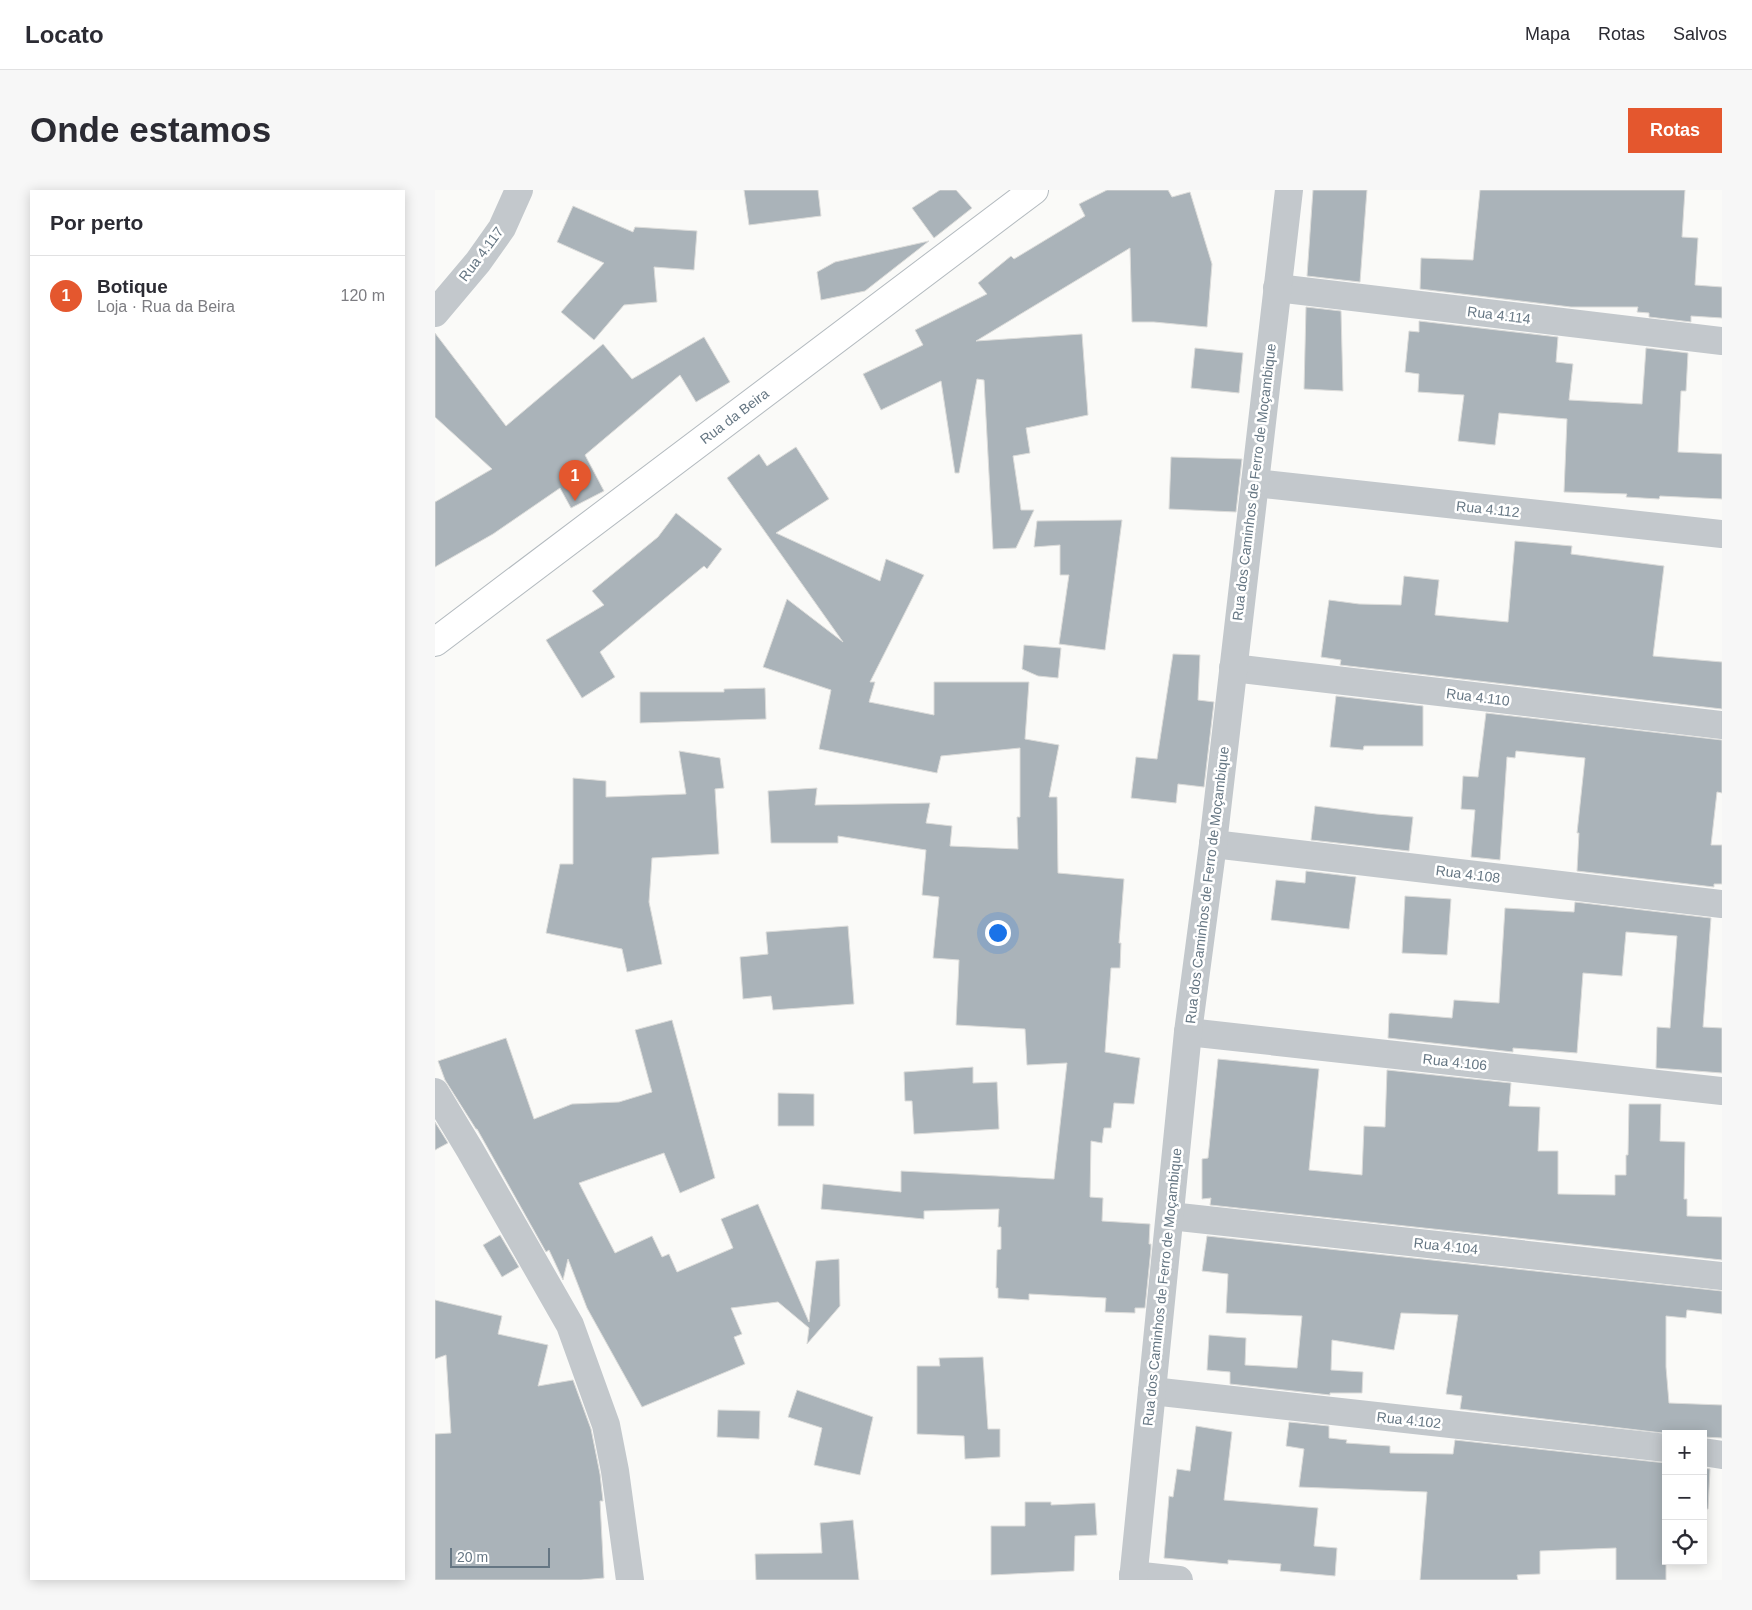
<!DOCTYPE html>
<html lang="pt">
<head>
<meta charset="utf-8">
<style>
  body { margin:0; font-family:Helvetica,sans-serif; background:#f7f7f7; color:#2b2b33 }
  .controls { position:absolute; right:15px; bottom:15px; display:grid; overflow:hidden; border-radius:0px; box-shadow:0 2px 12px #0003 }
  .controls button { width:45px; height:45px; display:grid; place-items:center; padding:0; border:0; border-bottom:1px solid #e1e1e2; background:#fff; color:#2b2b33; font:25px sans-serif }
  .scale { position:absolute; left:15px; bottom:12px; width:100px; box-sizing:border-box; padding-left:5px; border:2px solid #657683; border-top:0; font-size:14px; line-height:18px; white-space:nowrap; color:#657683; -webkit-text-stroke:4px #fff; paint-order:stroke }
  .you { position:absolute; left:562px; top:742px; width:18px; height:18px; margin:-12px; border:4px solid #fff; border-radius:50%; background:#1a73e8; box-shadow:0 0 0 8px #1a73e833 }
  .badge { display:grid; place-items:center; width:32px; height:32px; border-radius:50%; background:#e4572e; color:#fff; font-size:16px; font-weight:700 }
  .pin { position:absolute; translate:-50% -41px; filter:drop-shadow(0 1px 2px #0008) }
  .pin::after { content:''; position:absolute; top:26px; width:18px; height:15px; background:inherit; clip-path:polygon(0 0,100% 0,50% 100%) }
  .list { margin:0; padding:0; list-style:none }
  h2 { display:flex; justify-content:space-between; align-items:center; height:65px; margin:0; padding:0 20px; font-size:21px }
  h2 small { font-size:16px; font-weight:400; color:#7c7c81 }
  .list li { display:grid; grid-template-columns:32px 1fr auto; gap:15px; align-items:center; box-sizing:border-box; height:80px; padding:0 20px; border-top:1px solid #e1e1e2 }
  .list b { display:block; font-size:19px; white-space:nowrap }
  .list p { margin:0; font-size:16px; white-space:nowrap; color:#7c7c81 }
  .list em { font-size:16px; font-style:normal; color:#7c7c81 }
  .icon { flex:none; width:28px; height:28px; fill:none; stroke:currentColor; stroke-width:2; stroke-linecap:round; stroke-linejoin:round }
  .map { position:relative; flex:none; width:1287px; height:1390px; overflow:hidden; border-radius:0px }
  header { display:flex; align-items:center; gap:30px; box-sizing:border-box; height:70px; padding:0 25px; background:#fff; border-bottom:1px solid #e1e1e2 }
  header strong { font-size:24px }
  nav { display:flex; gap:28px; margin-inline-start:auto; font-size:18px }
  .intro { display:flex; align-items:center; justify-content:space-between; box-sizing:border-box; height:120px; padding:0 30px }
  h1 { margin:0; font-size:35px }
  .button { padding:12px 22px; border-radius:0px; background:#e4572e; color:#fff; font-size:18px; font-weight:700 }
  main { display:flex; gap:30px; padding:0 30px }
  aside { flex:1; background:#fff; border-radius:0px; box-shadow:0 2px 12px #0003 }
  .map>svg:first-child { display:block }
</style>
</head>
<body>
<header>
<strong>Locato</strong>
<nav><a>Mapa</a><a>Rotas</a><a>Salvos</a></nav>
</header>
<div class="intro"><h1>Onde estamos</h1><a class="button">Rotas</a></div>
<main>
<aside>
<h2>Por perto<small></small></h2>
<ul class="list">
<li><span class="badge">1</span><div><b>Botique</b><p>Loja · Rua da Beira</p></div><em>120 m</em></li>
</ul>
</aside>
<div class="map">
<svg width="1287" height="1390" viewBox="0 0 1287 1390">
  <rect width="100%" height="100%" fill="#fafaf8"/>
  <path fill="#aab3b9" stroke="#dcdcda" d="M309 0H383L386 26 314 35Z
    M505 0H521L537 18 499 48 477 18Z
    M672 0H733L737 7 755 2 777 74 772 137 719 132H697L695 58 541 151 647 144 653 225 591 238 595 263 578 266 586 320H599L581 358 558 359 549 190 542 189 524 283H520L506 191 446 220 428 184 488 155 480 140 552 104 543 93 576 66 579 69 650 26 644 14Z
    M878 0H932L925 92 872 86Z
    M1045 0H1250L1247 47 1263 48 1260 95 1287 97V128L1256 126V132L1214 127V123L1202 122 1203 117H1136L985 99 986 68 1038 70Z
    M138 16 198 42 200 37 262 41 259 80 219 77 222 112 189 115 159 150 126 122 169 73 122 52Z
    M494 51 430 101 386 110 382 82 400 72Z
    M871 117 906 121 908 201 869 199Z
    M984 131 1123 147 1121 172 1138 174 1134 210 1207 214 1211 158 1253 163 1251 201H1246L1243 262 1287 264V309L1225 306 1224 309 1191 307 1192 304 1129 302 1132 229 1064 223 1060 255 1023 251 1029 205 983 202 984 184 970 182 974 141 984 142Z
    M0 143 71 236 168 154 197 189 269 147 295 192 261 212 245 185 150 265 169 301 136 318 125 298 58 344 0 377V312L57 279 0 227Z
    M760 158 808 163 804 203 756 198Z
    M361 257 394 309 341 343 445 391 451 369 489 385 435 492H440L434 512 499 525V492H594L590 549 624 555 614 607H622L623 683 689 689 684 753H686L685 778H676L670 862 705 868 699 914 679 913 676 938H669L667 953 656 951 655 1007 668 1008 667 1031 715 1034 714 1054H716V1059L710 1118H700V1123L670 1122 671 1108 594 1104V1110L563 1108V1098H561L562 1060 566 1059V1037H563L564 1019 489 1021V1029L386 1019 388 994 466 1002V981L619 989 632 873 592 875 590 839 521 835 524 770 498 768 504 707 487 705 491 660 403 646V653H336L333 601 382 598 380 615 495 613 491 633 517 636 515 656 583 659 582 627H585V558L506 566 502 583 384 559 396 500 328 477 352 409 408 452 292 288 324 264 332 276Z
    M736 267 807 269 801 322 734 319Z
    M241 323 287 359 272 379 269 376 165 462 180 487 147 508 111 450 169 415 157 401 223 347Z
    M687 330 670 460 624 454 634 385H625V355L599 357 602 331Z
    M1080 351 1137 356 1136 364 1229 376 1218 466 1287 472V519L905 475 906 470 886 467 894 410 924 414 966 415 969 386 1004 390 1000 425 1073 432Z
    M589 455 626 458 623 488 603 486 587 479Z
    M738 464 765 465 763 510 779 512 769 597 743 594 741 613 696 608 701 567 722 569Z
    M330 498 331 529 205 533V502H289V499Z
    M901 506 988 516V556H929L928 560 895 557Z
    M1051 523 1287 550V603L1282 602 1276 655H1287V694H1279V697L1142 681 1144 643H1142L1150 568 1081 561 1080 568 1072 567 1065 670 1036 667 1040 620 1026 619 1028 586 1043 587Z
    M244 561 285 568 289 598 280 599 284 664 217 668 214 712 227 774 192 782 187 759 111 743 125 674H138V588L171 591V607L251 604Z
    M880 616 941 624 978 627 974 661 876 650Z
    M871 681 921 687 914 739 836 730 841 690 870 693Z
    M970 706 1016 709 1012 765 967 763Z
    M1140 712 1276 728 1268 837 1287 838V883L1221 878 1222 837 1235 838 1242 746 1191 742 1187 786 1148 783 1142 863 1078 858V862L953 848 954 824 956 823 1017 828 1019 810 1064 813 1070 718 1139 722Z
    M413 736 419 814 338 820 336 806 308 809 305 767 333 764 331 742Z
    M237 830 280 988 245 1003 229 963 144 993 180 1063 217 1046 227 1067 234 1064 242 1082 298 1058 286 1029 323 1014 374 1132 381 1071 404 1069 405 1116 372 1154 374 1138 343 1112 296 1118 307 1144 299 1147 310 1174 207 1217 152 1118 133 1069 128 1090 114 1060 111 1062 42 939H41L10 890 3 871 71 848 99 929 137 914 184 912 217 902 200 840Z
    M783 869 884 879 874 980 927 985 929 936 950 937 952 880 1076 893 1074 916 1105 917 1103 961H1123V1004L1180 1005V985H1191V965H1193L1194 914H1226L1225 951 1250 952 1249 1009H1252V1026L1287 1027V1070L775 1015 776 1008 767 1009V969L773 968Z
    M538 877V893L562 892 564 939 479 944 477 911H470L469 882Z
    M343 903 379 904V936H343Z
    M0 932 13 953 0 960Z
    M65 1045 84 1077 67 1087 48 1055Z
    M772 1046 1287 1101V1124L1252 1120 1251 1128 1231 1126V1177L1234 1213 1287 1215V1248L1268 1247V1244H1236L1025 1219 1027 1206 1011 1204 1023 1125 966 1123 959 1160 897 1150 896 1180 928 1182 927 1203H895V1205L795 1194V1182L772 1180 774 1145 811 1148 810 1175 862 1178 867 1126 791 1123 793 1084 767 1081Z
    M0 1110 67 1126 63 1144 113 1155 103 1196 138 1190 156 1239 165 1284 168 1311H165L169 1388 146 1390H0V1244L16 1243 11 1165 0 1169Z
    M548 1167 553 1239H565V1267L530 1269 529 1246 482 1244V1176H505L504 1168Z
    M362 1200 438 1227 425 1285 379 1275 387 1238 353 1227Z
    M283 1220 325 1221 324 1249 282 1247Z
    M854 1232 894 1236V1248L912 1250 911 1253 955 1256V1263L1018 1264 1020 1250 1231 1273V1390H1181V1358L1105 1361V1384L1082 1385 1083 1390H985L992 1302 864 1297 869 1259 851 1256Z
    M761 1236 797 1242 789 1310 883 1318 879 1356 902 1358 900 1386 845 1381 846 1374 793 1370V1374L729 1368 734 1306 738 1307 742 1279 755 1281Z
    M1268 1278 1275 1279 1273 1319H1268Z
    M590 1312H616V1315L660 1313 662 1345 640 1346 639 1381 556 1385V1336H590Z
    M418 1330 424 1390H321L320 1364 387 1363 385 1333Z"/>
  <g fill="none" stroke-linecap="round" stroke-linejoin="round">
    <g stroke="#b3babf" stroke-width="30">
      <g id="secondary">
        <path id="s1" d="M0 452 599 0"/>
      </g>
    </g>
    <path stroke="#c3c8cc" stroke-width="28" d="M842 98 1287 151
      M0 123 43 72 67 38 84 0
      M820 293 1287 344
      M798 478 1287 535
      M778 654 1287 714
      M753 842 1287 901
      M0 902 35 960 135 1135 171 1235 180 1281 195 1390
      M735 1026 1287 1086
      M717 1201 1231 1258
      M1268 1262 1287 1265
      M698 1385 744 1390"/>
    <path stroke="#c3c8cc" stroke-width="28" d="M698 1390 753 842 778 654 854 0"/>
    <use href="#secondary" stroke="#fff" stroke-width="28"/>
  </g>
  <g text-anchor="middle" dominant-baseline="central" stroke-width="5" stroke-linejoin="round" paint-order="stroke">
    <g font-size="14" fill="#657683" stroke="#fff">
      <text transform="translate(46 64) rotate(-53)">Rua 4.117</text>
      <text transform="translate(1064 125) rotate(7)">Rua 4.114</text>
      <text stroke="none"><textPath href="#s1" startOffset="375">Rua da Beira</textPath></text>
      <text transform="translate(819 292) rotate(-83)">Rua dos Caminhos de Ferro de Moçambique</text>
      <text transform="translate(1053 319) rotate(6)">Rua 4.112</text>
      <text transform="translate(1043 507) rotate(7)">Rua 4.110</text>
      <text transform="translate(1033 684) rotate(7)">Rua 4.108</text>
      <text transform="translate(772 695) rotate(-83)">Rua dos Caminhos de Ferro de Moçambique</text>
      <text transform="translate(1020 872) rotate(6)">Rua 4.106</text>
      <text transform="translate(1011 1056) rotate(6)">Rua 4.104</text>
      <text transform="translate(727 1097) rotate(-84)">Rua dos Caminhos de Ferro de Moçambique</text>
      <text transform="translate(974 1230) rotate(6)">Rua 4.102</text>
    </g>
  </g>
</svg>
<div class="controls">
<button>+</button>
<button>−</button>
<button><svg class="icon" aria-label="locate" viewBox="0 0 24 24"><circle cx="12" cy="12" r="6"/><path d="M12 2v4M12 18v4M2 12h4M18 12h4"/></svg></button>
</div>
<div class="scale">20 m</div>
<div class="you"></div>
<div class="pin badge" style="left:140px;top:311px">1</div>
</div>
</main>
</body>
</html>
